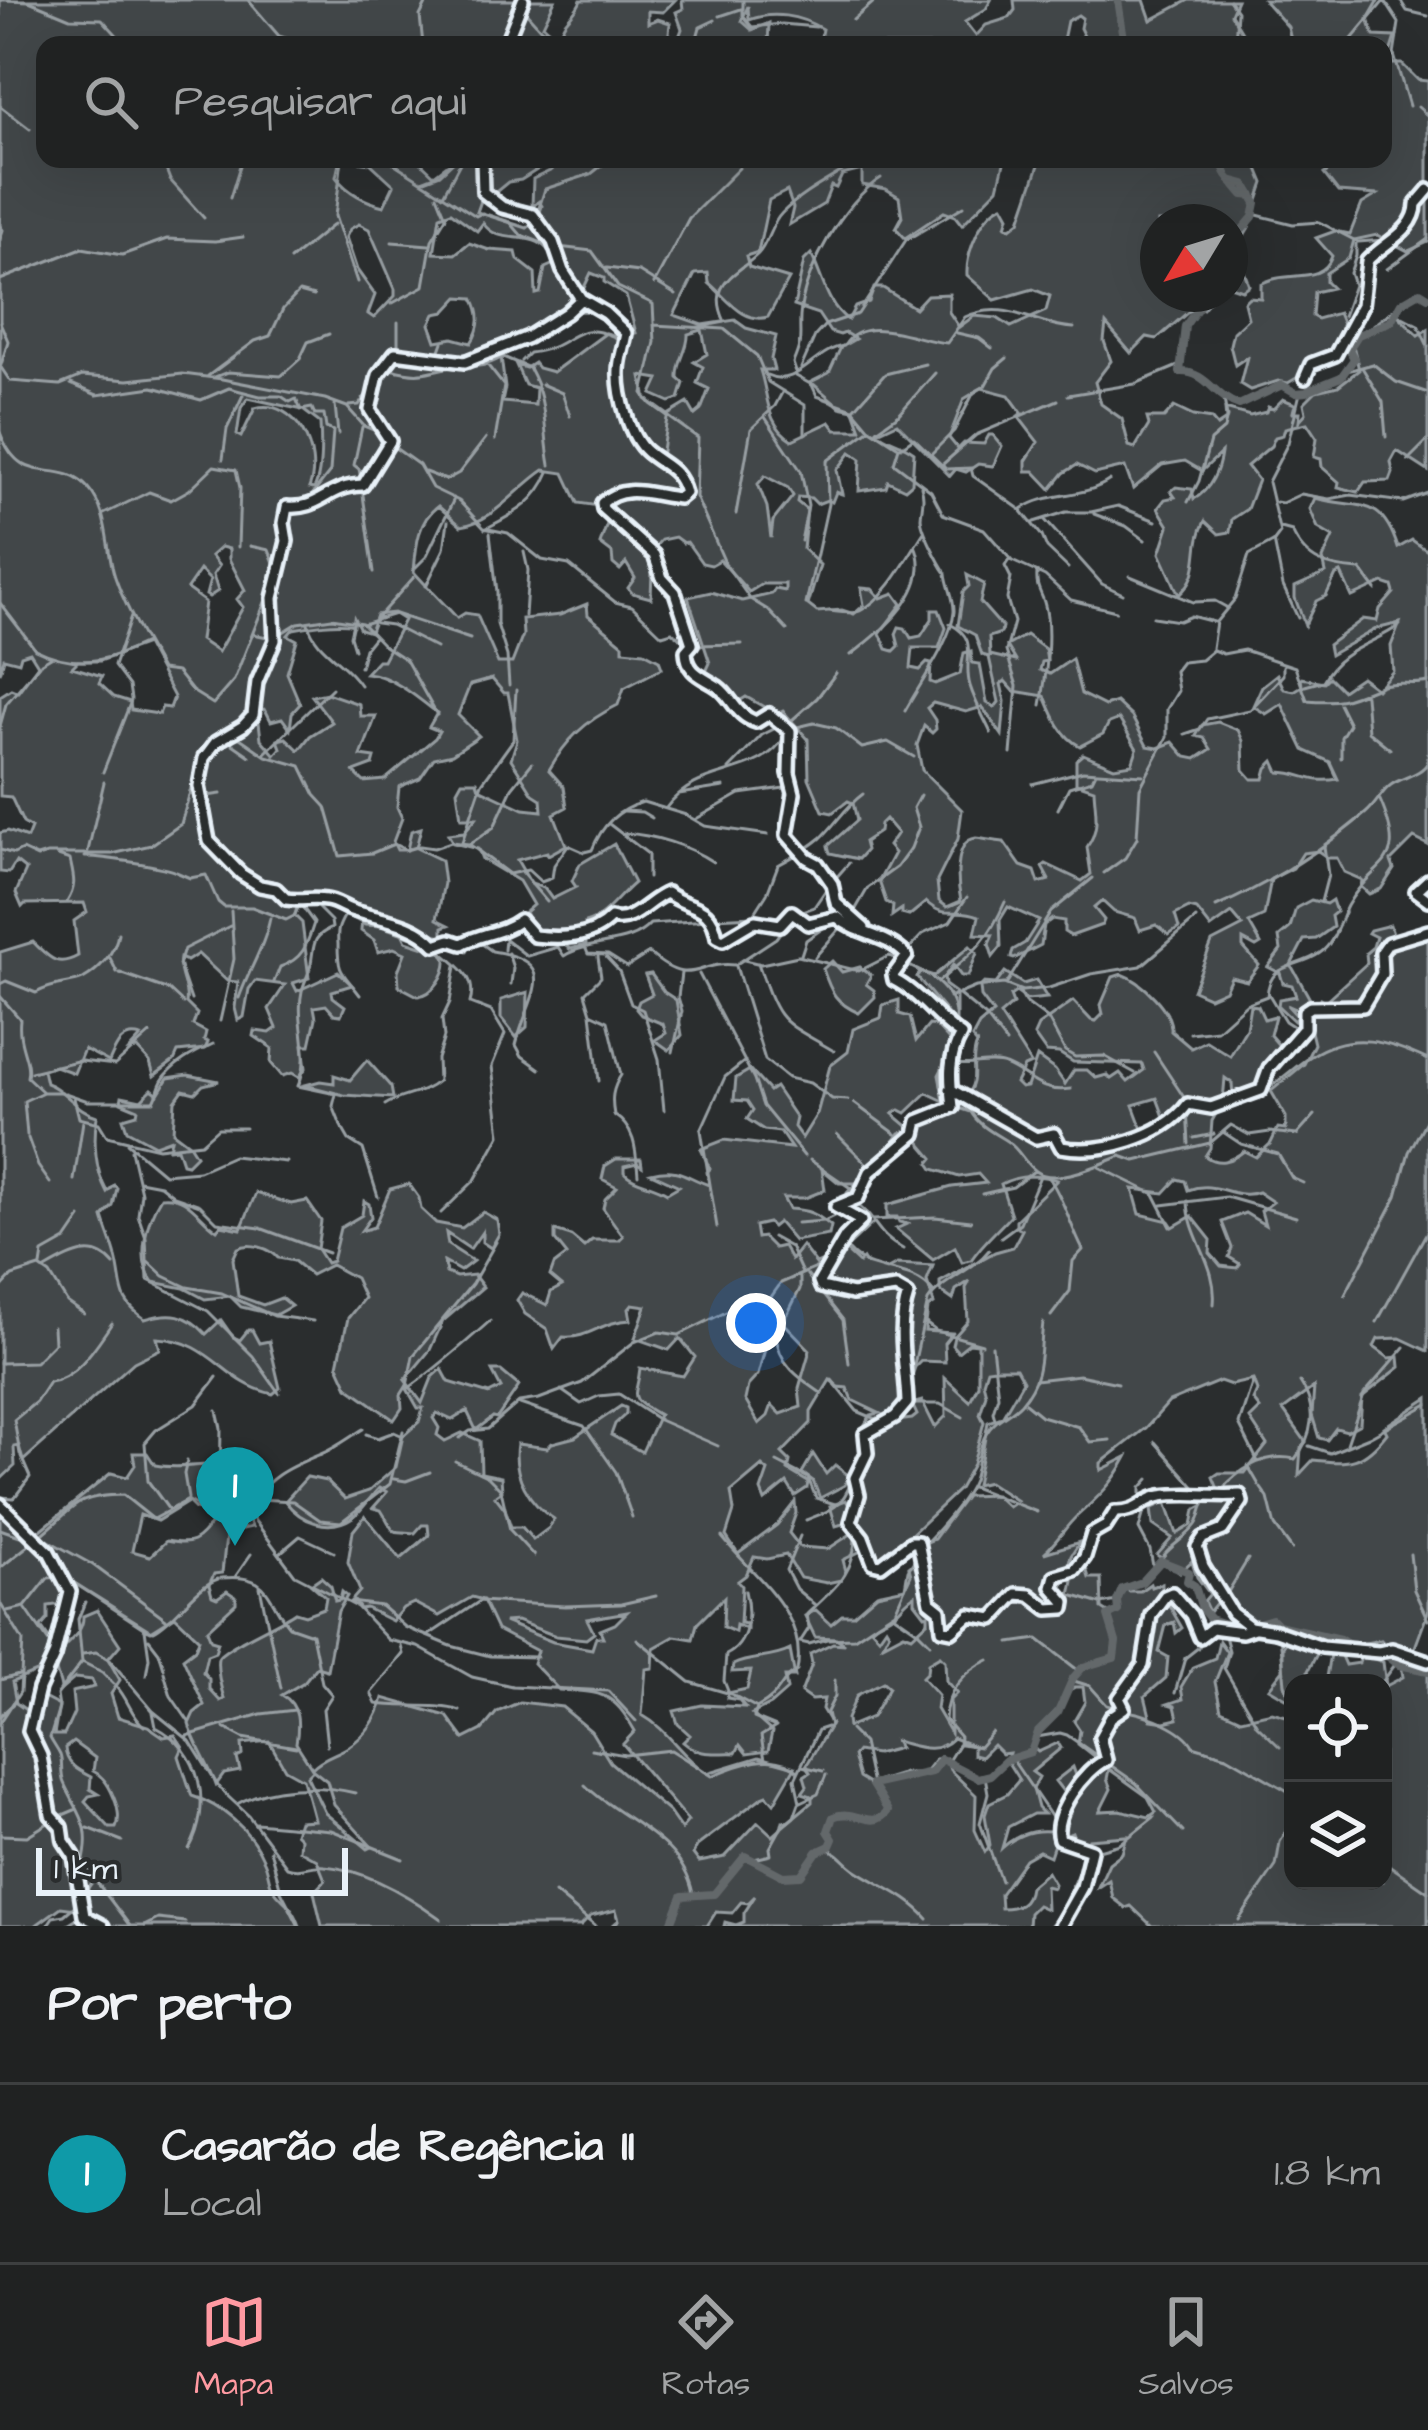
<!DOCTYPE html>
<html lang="pt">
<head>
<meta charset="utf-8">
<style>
  body { margin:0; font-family:"Architects Daughter",sans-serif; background:#282a2a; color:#f1f3f6 }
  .controls { position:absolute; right:36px; bottom:36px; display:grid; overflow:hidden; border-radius:24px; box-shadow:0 12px 48px #0002 }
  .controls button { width:108px; height:108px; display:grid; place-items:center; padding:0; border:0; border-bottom:3px solid #3d3f40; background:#202222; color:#f1f3f6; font:60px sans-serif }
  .compass { position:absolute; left:1140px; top:204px; width:108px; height:108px; border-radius:50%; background:#202222; box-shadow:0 12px 48px #0002; rotate:232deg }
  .scale { position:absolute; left:36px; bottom:30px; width:312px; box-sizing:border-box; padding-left:12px; border:6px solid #e8f1f8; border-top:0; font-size:33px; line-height:42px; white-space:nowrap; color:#e8f1f8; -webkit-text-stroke:9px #2a2d2e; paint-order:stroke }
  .you { position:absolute; left:756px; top:1323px; width:42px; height:42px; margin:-30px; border:9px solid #fff; border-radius:50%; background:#1a73e8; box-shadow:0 0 0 18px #1a73e833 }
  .badge { display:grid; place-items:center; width:78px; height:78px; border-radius:50%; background:#ff9aa2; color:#fff; font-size:39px; font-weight:700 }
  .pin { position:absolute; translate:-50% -99px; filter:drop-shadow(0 3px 6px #0008) }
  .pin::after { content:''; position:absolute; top:63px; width:42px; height:36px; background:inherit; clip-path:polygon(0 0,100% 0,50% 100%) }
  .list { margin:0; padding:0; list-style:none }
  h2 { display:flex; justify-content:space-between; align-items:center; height:156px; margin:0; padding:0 48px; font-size:51px }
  h2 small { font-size:39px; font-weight:400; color:#a2a4a5 }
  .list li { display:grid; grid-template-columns:78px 1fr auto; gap:36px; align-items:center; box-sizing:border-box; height:180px; padding:0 48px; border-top:3px solid #3d3f40 }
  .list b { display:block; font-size:45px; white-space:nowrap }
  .list p { margin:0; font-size:39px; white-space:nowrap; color:#a2a4a5 }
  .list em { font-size:39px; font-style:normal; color:#a2a4a5 }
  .icon { flex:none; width:66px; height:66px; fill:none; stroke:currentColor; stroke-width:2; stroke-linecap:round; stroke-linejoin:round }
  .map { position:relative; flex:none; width:1428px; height:1926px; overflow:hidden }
  .search { position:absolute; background:#202222; box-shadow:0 12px 48px #0002; left:36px; right:36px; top:36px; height:132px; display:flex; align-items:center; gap:30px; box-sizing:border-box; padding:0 42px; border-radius:24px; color:#a2a4a5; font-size:45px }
  .sheet { height:336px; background:#202222 }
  nav { display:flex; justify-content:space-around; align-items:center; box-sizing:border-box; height:168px; border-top:3px solid #3d3f40; background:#202222; font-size:33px; color:#a2a4a5 }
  nav a { display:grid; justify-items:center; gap:6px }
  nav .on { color:#ff9aa2 }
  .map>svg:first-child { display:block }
</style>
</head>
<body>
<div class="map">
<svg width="1428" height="1926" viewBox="0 0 1428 1926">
  <rect width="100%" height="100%" fill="#2a2d2e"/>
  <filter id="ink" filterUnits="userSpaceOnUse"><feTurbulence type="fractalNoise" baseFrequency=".00833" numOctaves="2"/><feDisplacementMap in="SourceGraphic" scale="24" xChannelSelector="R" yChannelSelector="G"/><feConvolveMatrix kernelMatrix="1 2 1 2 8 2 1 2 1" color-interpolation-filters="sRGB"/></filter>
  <g filter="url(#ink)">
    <path fill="#424648" stroke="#959ca0" stroke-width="3" fill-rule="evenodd" d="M0 0H555L543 25 556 36 560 35C562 19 576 15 581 0H675L663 12 648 11V23L658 19 670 23 668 43 662 45H45V159H340L336 177C347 192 366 202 384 206L394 185 370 163 343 159H417L434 175 455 159H1005L998 188 962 225 955 216 944 212 905 238 896 228 902 217 899 197 886 189 862 185V170L842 175 836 188 831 186 824 204 789 225 793 208 787 191 769 200 758 252 746 256 749 267 789 279 768 317C743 324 728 299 709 283L708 273 695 274 674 315 703 325 735 320 746 328 776 336 771 359 774 370H760C769 397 765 423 792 440L830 422 836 430H861L854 410 840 407 811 382 829 373 841 347 855 339 845 333 840 335 830 332 818 314 794 306 804 261 811 254C823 278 826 304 848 320L855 307 869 302 874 288H883L915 308 927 295 949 294V312L959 327 974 316 997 318 1011 327 1046 311 1050 296 1033 289 995 300 967 275C966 252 982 213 1003 205L1009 216 1006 226 1011 228 1020 221 1041 159H1254L1264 183 1249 227 1236 249 1249 285 1242 290 1230 286V222H1158V294H1215L1203 309 1195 306 1157 339 1147 337 1131 353 1106 324 1104 341 1111 361 1095 382 1101 404 1122 419 1129 446 1135 448 1149 425 1147 418H1164L1174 407 1193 416 1211 419 1217 426 1226 420 1225 409 1250 416 1266 412 1268 407 1273 409 1283 399 1295 404 1293 412H1300L1299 421 1306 413 1304 403 1316 391 1338 386 1359 370 1352 341 1400 305 1398 315 1418 335 1428 329V471L1397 451 1391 462 1393 473 1390 481 1365 482 1358 492 1338 487 1339 482 1322 467 1321 459 1314 457 1317 438 1307 423 1285 428 1283 435 1275 437 1271 446 1247 466 1258 480 1247 509 1232 519 1230 532 1219 534 1205 521C1190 550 1205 571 1179 595L1160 553 1169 526 1158 508 1165 499 1175 497 1171 491 1176 487 1192 489 1194 499C1211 490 1219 469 1221 453L1202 471 1185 461 1162 465 1133 489 1125 467 1095 474 1077 465 1064 473 1051 489 1034 471H1026V461L1038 442 1018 416 1022 413 1009 395 982 388 964 399 949 438 958 449 964 443 984 444 989 435H993L1002 446 993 466 978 464 966 472 956 469 950 476 897 423 878 432C887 441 900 441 914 452L912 483 905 489 888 481 886 487 859 491 861 459 851 452 837 470 842 494 836 492 832 502 827 500 817 504 811 498 798 497 797 502 807 510 803 549 820 565 808 605 817 612 842 610 854 614 864 605 861 588 872 589 881 598 894 593 902 604 880 633 887 649 894 651 899 646 896 634 899 627 905 628 911 638 921 636 932 619V610H939L946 628 939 648H913L911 668 920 670 927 663 931 664 930 682 935 684 960 674 964 653 971 651 972 663 980 664 987 703 995 707 999 702 989 657 982 655 975 635 958 626 963 592 969 586 967 575 984 584 980 602 1002 627 1001 633 989 637 990 655 1016 661 1007 646 1026 635 1045 649 1047 661 1042 662 1040 670 1050 674 1072 659 1081 694 1105 706 1116 702 1132 717 1147 746 1158 748 1173 742 1186 757 1196 759 1211 749 1204 738 1196 736 1202 725 1218 722 1238 730 1243 741 1244 770 1252 779H1264L1267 768 1274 761 1279 772C1305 773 1310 784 1338 779L1330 762 1304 750 1282 704 1266 714 1253 706 1262 686 1277 674 1284 689 1294 691 1302 686 1301 678 1324 682 1329 677 1342 690 1361 677 1377 689 1393 671 1391 646 1400 623 1376 629 1330 655 1328 645 1363 619 1377 621 1380 609 1394 593 1392 586 1383 583 1352 597 1341 573 1336 575 1326 596 1316 601 1305 625 1295 598V587L1326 573 1323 559 1333 537 1318 528 1310 509 1315 498C1359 510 1381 494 1398 548L1412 540 1426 550 1428 547V845L1414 838 1391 861 1394 869 1381 889 1369 894 1361 887 1362 880 1344 872 1337 858H1328L1318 851 1303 853 1293 868 1271 879 1264 916 1249 923 1261 944 1256 947 1243 940V947L1259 965 1247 981 1231 977 1225 990 1209 997 1193 990 1212 942 1243 926 1232 913 1211 928 1197 910 1189 908 1175 915 1179 928 1169 935 1156 925 1140 930 1135 918 1114 912 1102 901 1094 908 1104 920 1102 925 1071 936 1064 932V921L1052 919 1044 925 1041 945 1014 959 1011 958 1013 950 1025 943 1039 921 1008 907 1000 920 1001 947 993 957 989 944 993 935 975 934 979 916C955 906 947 921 926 902L909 916 902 914V909L892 916 893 906 886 902 879 881 894 853 888 846 897 833 885 819 880 824 879 832 864 842 866 850 858 859 830 853 828 846 857 820 853 803 848 801 832 813 823 811 809 778 808 739 783 711 777 714 746 697 733 705 703 678 710 663 688 597 711 592 742 601 772 594 775 589 785 591V584H762L749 592 720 560 711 565 702 563 687 542 683 543 675 537 661 540 654 548 659 568 652 571 651 598 632 593 628 588 635 578 626 563 620 570 613 564 612 553 600 544 607 524 599 506 578 503 564 473 544 470C517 488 493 522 461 526L438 506C417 521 416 548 414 572 428 588 443 602 457 618L465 613 477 615 498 663H512L523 635 522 619 560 615 587 604 588 615 623 644V650L644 652 659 660 662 668 624 688 618 705C585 721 566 740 549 770L564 787 567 807 554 814 566 845 548 855 547 852 517 860 531 884 544 888 552 899 576 887 572 881 580 864 614 844 634 883C618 896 606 917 585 923L586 945 570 949 555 938 536 937 525 912 533 905 519 881 482 859 478 849 453 843 448 834 464 832 476 818H461L457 790 462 781H477L479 788 524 809 542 811 541 799 533 794 511 759 517 740 508 693H504L492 679 470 685 458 715 479 736 452 754 434 758 420 778 399 787 397 807 402 818 393 842 397 850H407L411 831 421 828 416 848 441 860 444 883 437 919 449 925 443 927V936C423 934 414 920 394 917L406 941 443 953 446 959C447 974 433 995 418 996L399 986 398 971 405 953 394 948 378 952 374 940 361 931 362 918 328 901 298 902 295 916 302 923 309 978 293 983 297 991 338 972 352 985 332 991 333 997 345 1006 341 1015 334 1014 326 1005 314 1007 316 1018 310 1045H303L306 1068 299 1077 292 1073 282 1076 271 1063 272 1048 254 1036 255 1031 270 1033 277 1028 269 1009 285 985 255 981 249 989 244 1017 238 1020 235 1008 238 982 227 981 198 954 187 961 180 958C177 974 189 987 186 1003L197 1014 193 1025 206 1032 204 1040 208 1042 205 1049 178 1052 174 1061 154 1076 150 1062 138 1049 129 1050 141 1037C122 1031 116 1046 109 1062L84 1049 74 1073 55 1066 43 1070 46 1083C65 1089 76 1111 97 1116 93 1141 95 1170 107 1192L114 1185 117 1188 113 1206 103 1217C107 1231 113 1244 116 1257 124 1288 116 1299 145 1319 171 1311 187 1313 206 1334L221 1320 233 1337 240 1340 248 1330H252L259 1343 269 1341 280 1388 273 1394C224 1384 212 1340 157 1338L160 1349 134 1362 23 1461 19 1446 14 1447 15 1466 0 1480V952L33 942C50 958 56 968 78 956L74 921 87 912 84 903 25 904 22 907 16 893 26 870 16 862 9 873 0 872V833L8 831 27 838 31 828 23 823 11 797 0 796V696L11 689 18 692 38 665 30 652 21 655 19 662 4 658 0 673ZM551 161 552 170 533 179 532 207 539 201 542 206 537 221 527 228 477 212 483 195 491 196 508 182 521 180ZM451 212 477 231 483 223C502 251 539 222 556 263L545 268 540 293 536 294 535 273 518 260 516 252 489 250 469 243 455 254 434 253 440 216ZM359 224 369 229 395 289V296L374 318 368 314 375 295 357 270 346 237 350 229ZM591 273 604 278V282L626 296 636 333 619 337 606 333 553 372 538 368 534 363 526 368 516 365 525 385 536 388 535 405 502 402 505 388 500 349 580 311 599 312 581 294ZM459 297 473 298C482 314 481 328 471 343L453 338 436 341 430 324 435 314 445 312ZM702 330 707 354 694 362 703 367 697 383 709 389 701 410 695 415 688 403 668 415 646 399 641 376 659 379 652 394 670 402 679 399 684 383 678 378C677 360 689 350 688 334ZM248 398 303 410 320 423C321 440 322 474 314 489L309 488C323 454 296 397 255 408L241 437 237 435 241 408ZM765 476 788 488 793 496 773 521 771 538 767 507 758 484ZM221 547 229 549V559L245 590 237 599 243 607 218 652 200 640 205 602 187 589 200 570 210 580 206 595 209 597 218 591 213 575 219 566 211 556ZM393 613 404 620 383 660H378L366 673C391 675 417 697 437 713L429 727 439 731 435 738 385 780 364 782 354 772 373 765 375 758 361 756 376 716H360L359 704 327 693 312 696 332 722 310 736 299 750 286 738 278 740 281 748 275 755 261 739 259 722 253 721 256 710 265 709 271 721 282 718 290 729 292 713 300 704 287 673 297 640 288 635 293 629C308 626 340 621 353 625L354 618 360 629 370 632 376 615ZM146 644 174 697 170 708 162 707 159 714 131 710 130 702 114 697 99 683 102 676 72 667 78 661H100ZM1005 681 1014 691 1045 696C1052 713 1061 737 1080 746L1103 734 1109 723 1119 719 1137 749 1132 764 1114 767 1083 754 1076 760V783L1094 789C1095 812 1101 827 1087 847L1091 874 1082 881 1046 864 1042 867 1049 880 1039 883 1035 871 1021 866 1004 842C1000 842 977 838 976 838 952 841 958 887 961 901L947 907 939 901 937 881 958 839 962 810 922 770 917 745 924 726 932 733 936 729 935 720 927 708 933 703 966 712 982 707 1002 735 1005 701 1001 684Z
      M682 0H991L986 9 965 22 976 36 986 25 1009 18 1015 10 1014 0H1144L1151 20 1189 0H1237L1231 14 1250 45H1088L1080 28 1082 18 1078 15 1067 21 1062 45H803L819 44 822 29C799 15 772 11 749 20L748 6 742 21 752 30 769 23 768 45H676L682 29 676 12 683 9Z
      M1264 0H1379L1368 19 1374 36 1395 37 1390 53 1393 64H1402L1418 80 1428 81V242L1408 251 1377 235 1354 240 1349 258 1326 273V282L1332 288 1314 292 1312 316 1317 319 1338 313 1346 332 1335 355 1288 383 1278 381 1250 390 1240 384 1247 357 1235 365 1230 345 1233 332 1248 318 1244 302 1249 297 1261 298V284C1286 269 1322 286 1332 256L1316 238 1335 231 1350 234 1362 204 1377 195 1338 192 1324 174 1346 159H1383V45H1292L1288 27Z
      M1311 900 1326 904 1332 900 1336 912 1331 916 1333 927 1316 939 1304 940 1291 965 1315 1008 1320 998 1325 1001 1367 963 1366 953 1373 947 1376 937 1368 933 1370 930 1390 925 1395 940 1428 934V1351L1400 1338 1378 1339 1374 1347 1389 1358 1399 1357 1400 1367 1362 1397 1360 1424 1347 1431 1336 1428 1327 1440 1319 1438 1312 1415 1314 1387 1283 1410 1306 1442 1301 1448 1299 1475 1313 1460C1350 1464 1363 1464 1387 1433L1384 1427 1428 1398V1612L1411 1658 1428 1664V1926H1152L1131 1906 1126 1908 1113 1898 1109 1880 1098 1887 1109 1863 1122 1853 1127 1836 1089 1839 1088 1849 1077 1847 1072 1832 1056 1838 1050 1856 1039 1851 1025 1859 1000 1894 1001 1908C1017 1908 1027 1904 1029 1887L1047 1872 1054 1884 1053 1888 1045 1886 1046 1909 1037 1905 1029 1913 1028 1926H724L725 1922 736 1925 744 1922V1913L755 1896 748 1903 741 1902 732 1913 716 1912 707 1926H612L619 1920 616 1910 591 1916 581 1926H322L314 1892 325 1880 317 1860 299 1850 300 1838 295 1833 299 1821 314 1820 303 1779 285 1769 269 1741 242 1744 243 1755 237 1758 240 1771 224 1774 216 1785C208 1762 195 1746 189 1724L194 1713 204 1705 183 1658 195 1649 199 1639 175 1616 151 1631 73 1582 71 1603 48 1606V1619L41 1627 52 1643 41 1670 12 1682 16 1703 36 1717 40 1696 59 1706 54 1735H64L74 1713 72 1692 95 1687 92 1680 75 1678 61 1690C61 1683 57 1677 56 1670 53 1644 84 1640 83 1616L97 1610 120 1645 108 1659 120 1680 111 1694 118 1717 148 1726 164 1737 175 1735 183 1747 179 1756 192 1796C221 1805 250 1829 263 1859 268 1867 268 1879 272 1887 283 1904 292 1902 300 1926H66L82 1916 76 1909 61 1907 35 1926H0V1503L36 1534 111 1473 127 1477 135 1465 133 1453H147L155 1465C191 1472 222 1456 257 1471L244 1507 252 1527 233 1531 226 1537 222 1573 214 1574 209 1585 212 1596 217 1598 227 1591 236 1597V1603L207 1630 211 1640 218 1642 215 1652 207 1655 203 1672 209 1679V1689L220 1701 224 1699C221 1688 216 1670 218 1658 221 1648 282 1622 295 1612L305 1615 324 1608 326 1597 311 1584 321 1577 331 1586 335 1601 340 1600 342 1592 347 1596 338 1611 327 1670 316 1667 304 1682 282 1695C300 1705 299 1725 296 1743L312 1768C322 1757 335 1755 348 1747 366 1735 378 1718 383 1698L447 1716 464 1739 482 1730 497 1712 520 1702 562 1707 591 1731 610 1762 669 1812 681 1829 688 1821 623 1744 635 1731C612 1691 602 1692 559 1690L533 1663 537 1651 497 1630 483 1600 472 1597 439 1616 414 1603 403 1608 392 1621 366 1608 360 1609 353 1599 360 1591 348 1562 353 1531 365 1516 401 1559 429 1535 428 1525H422L415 1533C385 1530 398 1536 381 1510L373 1508 387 1492 379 1488C370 1497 362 1511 353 1517 329 1533 301 1522 285 1501L307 1477 326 1481 345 1499 369 1491 396 1467 403 1436 419 1422 423 1408H418L406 1387 401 1395 402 1408 394 1420 348 1387 338 1365 348 1318 364 1298 355 1278 331 1265 311 1275 294 1261 278 1258C270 1248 250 1242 238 1248L233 1259 238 1296 263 1305 281 1298 291 1306 275 1315 241 1307 230 1296 205 1299 184 1288 153 1282C135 1259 147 1219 161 1197 189 1194 197 1217 217 1230L221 1225 241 1229 256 1193 291 1204 307 1201 321 1221 317 1249 326 1263 332 1261 340 1228 362 1215 364 1201 369 1204 371 1217 361 1231 374 1227 390 1189 409 1184 419 1198 421 1209 436 1223 462 1228 483 1212 497 1220 499 1234 491 1248 482 1242V1232L470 1249 446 1233 448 1245 473 1261 460 1271 444 1262 446 1273 456 1277 474 1275 483 1287 443 1321 430 1350 405 1380 422 1403 432 1378 442 1369 449 1382 489 1394 501 1388 492 1371H501L519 1386 497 1418 493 1417 476 1430 467 1411 452 1420 437 1413 433 1418 439 1428 437 1435 445 1441 462 1433 480 1441 481 1473 501 1477 502 1491 495 1496 505 1509 511 1527H522L533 1540 549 1528 554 1519C529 1504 512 1474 517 1444L547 1448 552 1443 575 1437 621 1406 626 1408V1414L615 1424 611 1435 642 1452 659 1415C625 1396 637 1398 640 1368L683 1376 695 1357 680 1338 669 1350 635 1338 646 1306 633 1304 629 1309 631 1320C600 1321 591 1339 563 1337L554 1349 547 1329 525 1314 517 1300 522 1293 547 1305 551 1292 562 1286 550 1276 554 1265 567 1255 555 1240V1231L571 1236 584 1247 592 1240H619L623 1236 603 1208 605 1199 617 1187 602 1179 605 1166 616 1159H641L642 1166 637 1163 624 1166V1172C633 1183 654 1184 667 1193L679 1186 651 1173C680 1166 685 1177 709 1185L707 1172 710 1169 701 1149 724 1140 791 1148 780 1132 764 1130 747 1119 753 1110 747 1101 734 1100 736 1078 750 1070 769 1091 775 1087 796 1118 794 1127 802 1138 817 1114 830 1066 848 1052 853 1029 881 1018 883 1005 899 1000V1014L910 1017 916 1041 929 1025 936 1026 949 1040 946 1061 939 1075 944 1101 927 1093 906 1113 900 1110 893 1114 919 1136 921 1124 956 1111 952 1088 966 1095C981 1079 968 1064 977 1044L972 1038 979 1025 993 1013 981 997 980 987 984 983 996 984 1005 972 1023 984 1036 980 1047 998 1027 1000 1016 992 1010 996 1013 1004 1000 1015 1031 1064 1024 1067 1016 1083 1021 1088 1027 1087 1037 1057 1055 1070 1065 1084 1074 1070H1087L1096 1078 1107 1075 1111 1079 1120 1073 1128 1082 1144 1070 1142 1064 1073 1062 1059 1053 1046 1052 1034 1035 1038 1026 1073 1001 1091 1020 1096 1021 1103 1014 1101 1005 1113 977 1122 974C1142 981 1173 1011 1171 1031L1191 1048 1206 1041 1230 1056 1246 1029 1250 1005 1258 1006 1264 1019 1275 1016 1270 1035 1283 1050 1262 1086 1233 1097 1232 1083 1225 1078 1223 1101 1212 1121 1210 1148 1205 1156C1218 1165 1230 1162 1244 1151L1256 1157 1271 1143 1278 1128 1286 1129V1117L1271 1091 1304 1064 1314 1044 1307 1014 1287 1005 1297 1016 1294 1021 1278 1006 1279 999 1296 996 1292 985 1283 983 1280 973 1268 967 1281 950 1279 937 1290 928 1296 908ZM1157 1098 1169 1130 1145 1137 1133 1105ZM916 1138 933 1158 929 1163 933 1169 959 1177 978 1174 986 1183 952 1187 887 1205V1217H897L899 1222 907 1224 896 1229 933 1260 955 1247 962 1262 971 1260C983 1242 997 1231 1011 1215L1001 1184C1018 1175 1040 1174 1057 1180L1016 1220V1227L1022 1230 1013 1247 995 1252 940 1282V1291L953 1300 956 1290 970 1281 966 1288 968 1321 954 1337 952 1345 958 1352 969 1343 978 1344V1385L970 1401 945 1378 946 1416 935 1427 922 1401 912 1404 917 1415 912 1419 897 1421 915 1367 921 1361 945 1362 944 1343 952 1333 925 1331 928 1308 934 1304 927 1281 933 1266 897 1264 886 1270 866 1264 863 1259 859 1263 846 1251 840 1258 832 1257 816 1264 802 1246 791 1260 783 1246 774 1248 763 1237 757 1238 755 1226 768 1223 772 1227 778 1222 794 1241 829 1235 831 1226C815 1213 809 1210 789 1209L783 1198H805L825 1190 822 1169 839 1183H856L846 1198 854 1205 863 1197 873 1174ZM1177 1179 1185 1181 1188 1190C1217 1179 1234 1201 1258 1192L1273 1202 1261 1211 1265 1225 1245 1213 1222 1222 1232 1248 1229 1257 1240 1264 1237 1268 1221 1266 1210 1253 1211 1240 1192 1216 1173 1227 1169 1221 1140 1214 1133 1189 1164 1193ZM775 1312 786 1315 785 1324 810 1350 799 1388 801 1407 781 1414 772 1405 768 1416 759 1424 745 1400 748 1386 758 1375ZM995 1368H1016L1023 1381 1002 1417 988 1422 976 1485 988 1482 1017 1501 1008 1507 995 1495 966 1496 934 1539 922 1544 923 1558 909 1567 911 1575 905 1588 877 1594 853 1615H842L831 1624 816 1610 805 1616 815 1637 836 1638 845 1644 833 1643 810 1654 812 1664 801 1693 811 1700 824 1699 822 1709 831 1724 806 1766 810 1772 804 1776 807 1786 802 1793 812 1796V1802L788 1822 783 1821 781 1829 773 1836 758 1822 725 1857 699 1862 693 1854 697 1846 762 1797 767 1795 774 1803 795 1767 759 1757 707 1773C680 1756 669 1730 642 1715L646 1669 653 1668 654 1648 675 1636 693 1639 697 1624 724 1597 723 1627 735 1632 736 1625 747 1629V1624L740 1623 742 1586 738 1581 746 1575 754 1557 767 1559 786 1555 800 1578 827 1583 841 1580 846 1571 843 1560 861 1551 858 1537 881 1568 908 1554 911 1547 905 1540 959 1489 973 1464 984 1422 980 1414 986 1394 983 1382 987 1369ZM830 1380 839 1387 847 1388 852 1400 879 1413 871 1415 860 1432 874 1424C861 1449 856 1480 857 1507H850L846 1500 830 1506 836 1526 846 1523 854 1532 828 1549 800 1547 789 1533 796 1513 795 1502 777 1525 738 1554 726 1536 734 1511 731 1492 762 1466 768 1471 761 1491 765 1501 787 1483 795 1496 807 1488 808 1482 788 1470 790 1461 782 1453 811 1423V1412ZM1253 1380 1257 1391 1253 1400 1260 1409 1250 1419 1267 1445 1245 1473H1219L1213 1477 1218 1489 1208 1493 1204 1505 1195 1510 1192 1525 1177 1534 1166 1502 1151 1509 1153 1525 1172 1538 1157 1555 1180 1572 1192 1561 1197 1577 1210 1594 1204 1601 1209 1612 1217 1602 1240 1620H1251L1288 1639 1283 1647V1670L1269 1688 1291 1701 1293 1711V1683H1317L1311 1681 1308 1671 1319 1650 1330 1654 1325 1683H1383V1881H1293V1718L1272 1712 1241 1719 1221 1710 1215 1682 1227 1652 1219 1641 1215 1658 1193 1667 1181 1687 1183 1699 1168 1704 1175 1706 1178 1719 1165 1722 1151 1720 1145 1696 1166 1678 1168 1657 1159 1652 1166 1625 1174 1622 1176 1633 1182 1628 1169 1605 1171 1590 1162 1592V1583L1151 1587 1150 1584 1140 1591H1129L1128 1586 1117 1599 1119 1610 1110 1614 1102 1609 1101 1578H1089L1086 1568 1070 1579 1073 1581 1070 1595 1059 1597 1071 1556 1080 1542 1044 1553C1057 1542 1065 1527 1077 1516 1098 1498 1114 1482 1127 1457L1101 1470V1463L1146 1428 1169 1402 1220 1381 1231 1385ZM188 1502 195 1509 212 1513 214 1520C196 1543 193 1546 166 1541L150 1556 132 1551 140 1515 157 1521ZM915 1595V1602L925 1615 928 1614V1621L912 1636 904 1633 883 1644 889 1632 886 1627 879 1637 871 1628C878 1620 883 1621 892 1615 902 1609 904 1601 915 1595ZM627 1612 615 1624 600 1630 603 1637H596L592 1649 553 1642 504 1622 517 1621 556 1636 586 1639 594 1633 587 1619ZM1345 1640 1355 1645 1381 1640 1401 1664 1403 1677 1386 1686 1383 1662 1362 1655 1359 1663 1345 1665 1338 1649ZM940 1656 945 1661 946 1681 957 1693 950 1700V1733L936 1709 938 1695 922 1677 927 1672 928 1663ZM883 1682 889 1687 872 1717 848 1727 847 1719 857 1695ZM1075 1687H1083L1085 1702 1074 1721 1080 1730 1078 1744 1101 1762 1079 1784 1073 1767 1055 1781 1069 1799 1057 1832C1036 1828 1017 1834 1002 1848L1008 1827 1033 1814H1044L1038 1808 1033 1789 1039 1777 1032 1772 1061 1748 1058 1743 1038 1752 1033 1748 1041 1727 1064 1702 1066 1692ZM953 1738 973 1746V1755L981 1757 993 1745 1002 1754 1009 1753 1007 1761 1019 1780 1007 1794 989 1803 985 1815 990 1845 985 1852 975 1830 976 1795 950 1770 946 1758 935 1759 924 1773H904L869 1784 859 1778 853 1756 857 1751 876 1754 899 1748 895 1741C916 1746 935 1756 953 1738ZM73 1742 95 1758 93 1771C109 1778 124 1813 116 1828H110L85 1801 89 1796 98 1794 90 1789 91 1777C77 1770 66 1764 65 1748ZM1109 1769 1148 1797 1156 1812 1149 1817 1120 1810 1100 1811 1111 1789 1107 1779ZM313 1770 327 1781 334 1805 372 1847 368 1849 325 1813 307 1776Z
      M970 946 977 953 968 976H961L953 965 944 977 945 985 956 993V1024L917 977 921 972 934 976Z
      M832 961 842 972 860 967 871 975 866 984 874 990 875 997 859 1013C836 1003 831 993 823 969Z
      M651 974 664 992 676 1000 682 1035 669 1050 655 1040 666 1033 663 1024 641 1015 636 1009 639 1001 652 994 645 975Z
      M528 992 527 1027 516 1037 501 1018V1000Z
      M367 1060 391 1087 393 1098 344 1095 305 1085 320 1081 334 1083V1075L350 1080Z
      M188 1075 219 1081 203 1085 195 1093 183 1090 175 1101 173 1132 189 1144 196 1155 187 1164 182 1163 177 1148 169 1149 171 1139 155 1145 127 1130 123 1118 137 1114 138 1109 121 1102 122 1096 141 1100 152 1089 158 1094 168 1078Z
      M813 1454 826 1474 835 1465 848 1475 845 1485 820 1498 813 1481 802 1473Z
      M790 1650 795 1677H785L787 1690 770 1705 752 1714 772 1732 768 1751 747 1754 740 1745 736 1753C717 1752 700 1757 683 1742L690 1735 678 1724 674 1711 702 1705 745 1707 739 1700 727 1698 728 1693 747 1689 751 1671 732 1672 733 1665C751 1656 771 1660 790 1650Z"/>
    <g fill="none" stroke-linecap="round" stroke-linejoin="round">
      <path stroke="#989fa3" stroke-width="3" d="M8 0 29 1 70 18 102 19 126 45
        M248 0 279 36 308 45
        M649 0H650
        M743 0V16L752 27 782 24 816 27
        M1229 0 1237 11 1235 45
        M1384 0 1399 23 1394 55 1409 106
        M1400 0 1407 11 1428 16
        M523 9 541 29 559 38
        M720 16 741 9
        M853 20 876 0
        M512 41 522 45
        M423 45 420 16 428 0
        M695 45 700 27 715 20
        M1347 45 1384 1
        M0 106 30 129
        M1418 107 1428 116
        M162 159 170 180 204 218
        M342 159 335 216 357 282
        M387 159 476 216 482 213 510 222 521 235 550 246 592 251 618 287 653 304 655 342 643 393 651 404 698 438 696 497 726 565 750 599 768 610 787 630
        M422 181 440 174 456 159
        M443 195 462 159
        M230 198 242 159
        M537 214 545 189 591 174 610 159
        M1253 214 1293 224 1319 222 1358 242 1384 240
        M0 226 3 230 0 239
        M392 242 429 245
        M290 260 334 224
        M607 268 639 272 676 295
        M1387 269 1428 239
        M0 280 82 248 122 255 167 239 215 241 243 237
        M654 284 689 218 739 168
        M391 304 424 286 432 240 446 217 437 195
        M1395 313 1418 325 1428 346
        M1343 316 1354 285 1350 273 1356 256V243
        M0 322 8 341 1 365
        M654 325 724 329 757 356 768 382 805 405V434
        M694 328 725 322C707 283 734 277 758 254 768 244 770 225 782 213 805 190 834 178 861 159
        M957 333 979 338 992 348
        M398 350V322
        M521 361 529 353C577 348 572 314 623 341
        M0 366 10 381 60 385 82 376 128 380 183 374 222 379 325 399 347 407 364 426 381 433
        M489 367 504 386 495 440
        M801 368 815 336 825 325 858 314 906 240 964 206
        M391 369C424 378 424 371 453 367 477 364 477 371 503 357L529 368C548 402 543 427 550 465
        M442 369 438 356 443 342
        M1363 369 1383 402 1386 437
        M1347 371 1373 364 1396 382 1428 393
        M796 372 793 363C803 339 799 339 800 317 802 272 845 200 881 178
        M767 375C797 390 815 349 844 346 864 312 916 341 947 343L965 317C1007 298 1033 326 1074 328
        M208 376 255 341 270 336 283 309 299 292 314 296
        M796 376 812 385 817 396 853 409 869 428 897 446
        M215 377 228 372 281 376 300 359 308 342 329 334
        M71 384 97 395 153 387 201 400 229 388 260 396H281L290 402 296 399 301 410 312 408 315 415H324L326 428 333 431 330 472 309 499 292 502
        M541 384 562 393 570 416
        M1068 395 1135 384 1178 366
        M335 405 338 434
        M349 406 359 405 372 387
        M855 408 885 374 925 364
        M765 417 801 471 808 506 801 541
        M877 430 898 415 935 373
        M0 432C22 492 58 455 88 488 110 513 105 548 115 577 126 609 145 640 161 670L177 672 192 691 213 704 234 680 273 582
        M391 445 419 465 432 488 459 501 484 528 508 533 542 560 569 565 615 602 632 606 662 635 672 632 686 642
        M899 447 894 463 931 491 943 514 984 529 1012 561 1045 576 1071 600 1116 611
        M901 447 914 438 946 469 971 468 973 476 1021 510 1042 536 1047 548 1068 568
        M932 453 954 431 974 392 985 386 995 368 1007 358
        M661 457 667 418
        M223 459 227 429 243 395
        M1408 460 1428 440
        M943 464 976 435 1058 400
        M425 472 446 480 459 473 486 438
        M361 479 359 469 354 465 362 427
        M362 488 374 572
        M1188 502 1199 481 1210 441 1224 429 1227 417 1224 399
        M1276 502 1282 503 1301 494 1329 499 1351 495 1403 502 1428 493
        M1022 509C1048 491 1083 499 1110 480
        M104 514 149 492 171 500 189 490 214 466 236 470 240 488 238 547
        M736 514 751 429 775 406 783 391
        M1094 514 1126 526 1145 540
        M1045 520 1102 584 1123 594
        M1034 522 1066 512H1091L1118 506 1156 521
        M1281 528 1292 531C1306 563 1329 568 1361 570L1376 590
        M485 529C513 514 536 504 549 472
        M490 533 497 592V624L507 656 509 685
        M250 546 269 550 276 568
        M524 552 528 570 525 616
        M1009 560 1005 566 1011 578 1007 599 1014 622 1006 651 1017 686 1011 754
        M413 570 426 557 453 501
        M1037 573C1036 588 1040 590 1044 602 1052 626 1046 679 1041 705
        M1130 576 1193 602 1215 601 1226 607
        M426 586 444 549 448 521
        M0 603 35 649C61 662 88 665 116 655
        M806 604 828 504 827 461 870 429
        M830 611C839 612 851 615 860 611 887 598 908 556 924 532
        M1153 617 1179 621 1191 616 1214 622
        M1298 618 1283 586 1274 541 1280 533 1268 482 1288 443 1300 393
        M376 619 414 577
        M308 623C315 651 346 662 360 685
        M353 623 350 636 354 649
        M376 623 391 625 436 648
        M363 624 395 614 470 639
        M950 624C981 640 962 659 970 686 975 702 984 718 991 733
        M253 634 272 638
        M280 634 298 623 332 618 362 623 383 645 406 660 437 715
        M695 645 742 644
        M1212 648 1216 622 1235 599 1249 555 1273 542
        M851 655C883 630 934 590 915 545
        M116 656 145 643
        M41 663 51 657
        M360 667 365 648 373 638
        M1305 686 1323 681C1340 649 1372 645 1400 625
        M1365 695 1368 731 1390 749
        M131 699 129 686 114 666 131 616
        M1339 704 1349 724 1341 737V758
        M905 711C919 685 952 640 954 612 955 599 947 586 946 573 939 563 921 529 921 517 922 504 925 499 921 486
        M0 726 6 704 39 665
        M793 728 814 723 836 728 862 748 888 742 914 757
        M1185 734 1200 729 1207 719 1250 710 1283 675V666
        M229 738H240L266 756 301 766 315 795 326 807 340 856 372 853 394 844 406 850 420 846 434 848 451 842 469 844 509 874 528 870 541 882 552 878 554 865 568 845 584 852 592 850C602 825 617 810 643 802L686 815 705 826 768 835
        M227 740 250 756
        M265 753 332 688
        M729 769 762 735 792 720 817 698 836 673
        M103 772 131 701
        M1032 784 1083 771 1143 775
        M679 794 724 787
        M207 796 221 794
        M666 808C699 762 759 781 786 735
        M1058 809 1069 787 1092 780 1096 772
        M624 811 642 812 652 818
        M696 819 740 794 792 787
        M609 824 648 854V878
        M624 833C654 835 687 845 713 862
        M462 842 482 783 513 740 516 690
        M471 843 494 827 512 788 532 763
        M0 850 14 854 22 850 37 857 47 854H112L151 845 181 824 199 760
        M88 851 104 782
        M58 856 70 860C74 878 77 886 67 902
        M85 857C100 856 160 866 174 871
        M176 872 190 878 206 875 218 902 224 907H252L286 920 294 916 299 906 319 904
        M522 873 547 902
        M1104 873 1125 858 1137 838 1140 788 1167 737V709L1178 691 1175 671 1182 662 1201 660 1213 650 1223 654 1244 650 1295 667 1307 700C1342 703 1348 699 1380 686 1394 680 1413 686 1428 682
        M834 880 849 863
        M1321 902 1328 875 1324 846
        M329 904 365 925 381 926 415 938 434 951 440 950C457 966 478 976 470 1003L491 1011 505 1034 492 1066 500 1135 475 1180 441 1213
        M317 907 331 921 332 928C312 936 314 945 311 964 309 974 304 982 302 991 295 1022 313 1055 298 1086L336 1094 333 1106 341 1126 349 1140 363 1149 378 1197
        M1216 907C1269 884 1322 850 1366 813 1376 805 1382 791 1391 785 1402 777 1421 775 1428 762
        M798 913 814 907 829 885
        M853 914 868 888 897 867 911 848 919 827 913 808 920 795
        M345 915C338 927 337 931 338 944 338 975 342 971 360 995
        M715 918 753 916 767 894 778 865C794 856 807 850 821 838 836 824 845 807 863 794
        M478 941 492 951C563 962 529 993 516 1045L522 1056 540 1069
        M451 944 467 952 471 945
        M586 949 588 954 608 955 627 967 649 953C692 991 697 960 735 965L776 938 787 923
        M504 950 505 939 527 956 558 947 564 956C589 940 630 947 650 924L708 920
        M906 952 923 934 950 922 967 897
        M508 953 513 968 511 984
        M604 955 619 971 631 1004 643 1010 659 1059 664 1110
        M801 955 806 940 829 924
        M598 957 601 977 585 993 591 1013 599 1081
        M815 957 843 925
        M110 958 117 972
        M744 960 761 964 798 956 859 971 889 956 899 959
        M758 963C780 1026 778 1018 834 1051
        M905 963C913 969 923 972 931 977 990 1021 919 1063 948 1102
        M736 966 765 1060 788 1078 810 1083 832 1099 848 1100
        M120 973 169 990 183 1003
        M699 974 754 1079 763 1106 804 1156
        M274 982 280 967C303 959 307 945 314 923L303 908
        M938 982C972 953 987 944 1005 902
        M1007 983 1051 912 1093 878
        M0 984 6 981 36 993C55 982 71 985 83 979 99 970 116 952 118 933
        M1019 991 1025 1002 1048 1019 1065 1051 1075 1057 1104 1056 1135 1073
        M1268 993 1285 1021 1299 1030
        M959 995 986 1017 1006 1043
        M0 996 20 1019C17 1046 31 1059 27 1077L43 1092
        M239 998C249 970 265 945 270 918
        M949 998 976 987 1004 984 1022 991 1049 988 1091 974 1141 966 1196 919
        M191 1000 179 965 184 949 230 926
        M591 1013 608 1021 621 1075C612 1089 611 1099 614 1115 636 1129 636 1151 638 1175
        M220 1021 234 959 231 911
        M1190 1033 1217 1030 1246 1004 1267 996C1269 961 1298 969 1320 953 1334 944 1339 922 1347 906 1374 857 1410 870 1380 800
        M673 1052 682 1011 678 997 681 973
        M1154 1052 1185 1099
        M81 1061 115 1065 150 1034
        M954 1064C969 1067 992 1059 1005 1065 1029 1074 1038 1094 1071 1089
        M31 1072 77 1061
        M1265 1090C1282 1080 1295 1066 1311 1056 1351 1030 1388 1041 1428 1060
        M65 1093 88 1101H154C158 1095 158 1088 162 1081 172 1064 194 1053 213 1044
        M74 1098 79 1118 99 1123 107 1136 158 1148 201 1143 218 1128H245
        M854 1103 896 1134
        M385 1105C402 1094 423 1095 438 1081L437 1059 444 1037 442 1019 450 1002 456 966
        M959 1108 971 1112C978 1125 994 1133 1008 1142 1020 1150 1024 1163 1035 1171 1055 1186 1101 1164 1121 1156L1135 1161 1210 1143 1231 1125 1249 1135 1270 1132 1297 1135 1315 1115
        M1187 1108 1189 1144
        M1223 1132 1241 1144 1278 1154 1292 1178 1303 1183
        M837 1134 869 1166
        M27 1135 24 1101 43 1092H62
        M28 1138 38 1166 50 1183
        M1194 1138 1214 1134
        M127 1143 164 1174 199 1171 233 1156 286 1162
        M131 1150 141 1193 138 1215 146 1238 148 1280 208 1311 253 1356 279 1393
        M810 1160 852 1189
        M1099 1167 1154 1194 1171 1227
        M1048 1176C1064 1199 1070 1225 1083 1250L1073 1261 1070 1291 1051 1316
        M74 1180 83 1121
        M139 1181 160 1185 174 1196 200 1205 217 1222 260 1228 328 1253
        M982 1194 1013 1187 1034 1171
        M849 1199 847 1193C860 1178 894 1145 900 1133L912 1130
        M1188 1201C1189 1239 1218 1264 1214 1304
        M854 1203C876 1216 876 1236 903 1249
        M1162 1205 1226 1197 1296 1217
        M873 1220 935 1217 971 1221
        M797 1223 824 1221 840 1213
        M717 1227 701 1130 725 1077 745 1061
        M772 1237 790 1247 802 1273
        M1001 1237 1020 1223 1040 1176
        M849 1250C871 1276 912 1264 933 1292
        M838 1256 873 1223
        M148 1261 164 1276 187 1287 222 1293 274 1316 313 1321
        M41 1266 43 1253 66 1240 81 1218
        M44 1270C67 1257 93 1239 114 1265
        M807 1275 843 1320 849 1363
        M0 1289 12 1276 40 1267 50 1274 67 1302 84 1314
        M1345 1295 1397 1196 1409 1152 1428 1117
        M788 1313 800 1289V1278
        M924 1322 936 1331 982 1344
        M1377 1322 1428 1230
        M992 1346 998 1396 993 1412 995 1419
        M0 1363 35 1362 54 1343 53 1327
        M832 1380 857 1411 876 1419
        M1035 1380 1079 1375 1118 1383
        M1253 1381 1239 1424 1258 1462
        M910 1383 928 1301C942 1280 973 1271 989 1250
        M407 1386 413 1356 472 1284 496 1242
        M409 1388C438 1367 463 1345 490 1321
        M561 1390 581 1404 599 1396 619 1394 659 1420 718 1446
        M821 1393C799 1378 778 1364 776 1334 775 1318 778 1313 771 1297L781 1283 825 1264
        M1025 1403 1041 1416 1079 1427 1090 1442 1110 1440
        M520 1404 584 1426 616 1472 632 1517
        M909 1404H940L963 1417
        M366 1434 378 1438 394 1432 403 1436
        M460 1438 470 1431 488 1429 519 1402 539 1399 582 1383 634 1342 659 1332 679 1335 728 1311
        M1155 1442 1197 1490
        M1347 1444 1364 1394 1405 1347
        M1309 1446 1330 1453 1369 1437 1428 1404
        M187 1461 184 1474 188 1498
        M455 1461 488 1477 501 1490 510 1530 534 1556
        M858 1461 863 1430 896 1408 903 1397
        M777 1462 808 1478 816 1498 835 1504
        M1248 1466 1259 1485
        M394 1479 406 1481 430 1472
        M972 1487 1037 1512
        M1261 1488 1268 1498 1275 1526 1292 1549
        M1221 1490C1240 1469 1264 1452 1295 1459 1313 1436 1318 1408 1300 1382
        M0 1497 14 1498 30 1477 20 1454 14 1420 36 1402 49 1382C77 1379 97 1344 112 1323
        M1141 1498V1488L1149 1479
        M258 1499 293 1501 320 1520 341 1522 390 1484 403 1431
        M189 1501 206 1510 248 1513
        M196 1506 202 1507 208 1490 207 1469
        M1145 1508 1139 1529 1150 1550 1153 1566
        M169 1510 148 1481 145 1443 156 1430 196 1405 217 1377
        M207 1511 220 1486 221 1428 217 1411
        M242 1511 238 1492 252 1473
        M251 1511C261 1478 292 1466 321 1454 336 1448 350 1437 363 1429
        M249 1513 295 1575 357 1607 388 1640 418 1647 472 1677 512 1686 608 1691 636 1721
        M806 1520C829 1511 842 1508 851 1482
        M0 1529 20 1536
        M800 1536 786 1570 796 1589 815 1605
        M39 1537C75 1509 70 1496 123 1495L153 1519 188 1500
        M42 1537 93 1565 166 1619
        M722 1537C755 1578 808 1613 797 1671 777 1682 783 1694 758 1707
        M922 1546C937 1532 966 1499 973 1480 978 1465 978 1448 986 1434 994 1419 1010 1415 1021 1403 1044 1376 1039 1355 1043 1323
        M280 1553 300 1536 334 1552
        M1410 1554 1414 1590 1428 1620
        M1160 1561C1169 1545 1186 1539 1196 1525 1202 1516 1200 1507 1208 1498
        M0 1568 34 1541
        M235 1577 251 1554
        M221 1578C271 1573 265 1597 289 1626L312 1634 322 1683 332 1695 323 1709 327 1746
        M71 1581 145 1629 149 1658 146 1675
        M260 1587 281 1688
        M1064 1593 1101 1604 1117 1601
        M1225 1597 1248 1559
        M85 1602 78 1619 82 1662 57 1695 59 1708 50 1738C53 1744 57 1749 60 1755 63 1763 60 1774 64 1783 79 1816 93 1824 83 1864L130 1926
        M351 1602 381 1606 405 1627 451 1646 490 1656 537 1657
        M0 1603 23 1641 20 1692 0 1723
        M26 1609 50 1644 44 1664
        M7 1611 25 1607 48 1578 60 1577
        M893 1614 916 1630
        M145 1629 154 1631C178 1618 193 1588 218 1579
        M919 1632 930 1643
        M1224 1632 1229 1651 1224 1668 1257 1725 1280 1747
        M429 1635 480 1601 565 1606 621 1604 656 1596
        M1280 1635 1285 1684 1293 1709
        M149 1639 159 1652 164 1668
        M637 1639 690 1682 731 1694 757 1708 754 1718 776 1727 761 1736 765 1760
        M800 1642 809 1644 827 1639 854 1638 895 1611 905 1588 908 1570 917 1556
        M800 1642 809 1628 807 1614C834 1588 856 1574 855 1534
        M1010 1643 1038 1639 1079 1671
        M401 1646 403 1654 371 1693 376 1704C401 1708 439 1703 460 1711
        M83 1654 96 1652 110 1660 153 1711 190 1741 220 1789 248 1815 287 1867C301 1872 310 1864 325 1866 367 1870 408 1895 441 1919
        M84 1663 102 1672 114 1684
        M164 1672 171 1696 189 1722
        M0 1680 19 1675
        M1071 1680 1090 1686 1107 1705 1119 1708
        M1383 1681 1397 1662
        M1383 1684V1714
        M117 1687C128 1699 132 1717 144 1726
        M728 1691 724 1681 726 1655C749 1644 751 1614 745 1591
        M1175 1693 1185 1658 1199 1647 1202 1639
        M1128 1711C1149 1715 1184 1728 1193 1746L1227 1756 1293 1794
        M153 1712 156 1727C201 1750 213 1806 189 1849
        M0 1716 15 1702
        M830 1726 827 1712 835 1696V1680
        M224 1728 243 1738 296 1747
        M850 1730 863 1743 872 1785
        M187 1736 261 1714 295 1710
        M1037 1737 1060 1733 1067 1735 1136 1783 1183 1832
        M959 1744 960 1737 945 1720C945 1692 964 1671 989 1660
        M961 1744 979 1747 992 1732
        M591 1749 625 1755 671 1750 712 1776C737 1765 774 1750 798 1771
        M1012 1759 1053 1819
        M948 1761 958 1745
        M802 1766 823 1771
        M985 1776 988 1793 980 1823 1001 1881
        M585 1785C621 1821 682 1837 693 1894
        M800 1802 795 1779 818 1730 827 1727
        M237 1804C269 1785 319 1784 355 1793
        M58 1817 77 1809
        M256 1823 331 1830 403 1859
        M88 1828 122 1841
        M0 1835 27 1836 53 1820
        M825 1848C840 1852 844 1862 856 1870 882 1887 907 1895 928 1919
        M270 1850 281 1891 299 1926
        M1095 1851 1120 1844 1154 1817
        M754 1859 771 1855 770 1848 781 1828 794 1817 799 1803 818 1794 826 1775
        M1383 1861 1428 1892
        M555 1893 595 1926
        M84 1894 95 1878
        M1239 1920 1276 1866 1280 1842 1293 1820
        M47 1926 53 1917 64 1915 77 1904
        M144 1926 158 1919 185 1922
        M1050 1926C1066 1907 1074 1878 1086 1856"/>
      <path stroke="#63686b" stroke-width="8" d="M1118 0 1125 45
        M1220 159 1227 176 1243 195 1253 196
        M1230 244 1253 217 1256 203 1245 184 1230 180
        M1208 294 1185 326 1180 372C1207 371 1214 397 1239 405L1282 385 1296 393 1307 392
        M1309 390 1341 377 1354 359 1349 349 1358 335 1391 321 1401 303 1420 292 1428 297
        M941 1759 978 1778 990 1775 1006 1760 1031 1752 1038 1732 1058 1712 1073 1678 1083 1667 1114 1658 1116 1642 1108 1616 1118 1611 1117 1601 1122 1589 1142 1582 1161 1561 1189 1572 1187 1581 1195 1586 1202 1609 1210 1619 1240 1629 1272 1619 1278 1625 1340 1639 1349 1645 1377 1648 1399 1665 1428 1671
        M670 1926 682 1896 714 1894 745 1856 783 1876 801 1875 817 1852 830 1846 833 1839 828 1831 833 1817C854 1807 873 1832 888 1811L872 1785 931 1772 941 1759"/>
      <g stroke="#e8f1f8" stroke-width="18">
        <path id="minor" d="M505 45 523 0
          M482 159 483 192 502 207 533 215 553 242 563 271 581 299
          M581 299 566 313 528 337 465 362 395 353 378 375 370 410 390 441 363 485C326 486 321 510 287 507L284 523 287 541 273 598 275 640 257 682 253 715 243 726 216 742 204 758 199 786 209 841 241 874 260 886 276 889 286 899C299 901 313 898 326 900 336 901 344 908 354 911 382 920 415 922 435 945L450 940 462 944C482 933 501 934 520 920L534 936C561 939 591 939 611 918 632 925 648 900 667 893 689 910 711 902 717 937L723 940 755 921 780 925 792 912 808 924 837 917C859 936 885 933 907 956L893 975 894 980C920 993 939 1022 961 1035 947 1059 950 1081 953 1107L918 1121 915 1134 870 1172 858 1198 836 1207 861 1221 845 1237 819 1282 821 1287 852 1294 896 1288 908 1295C896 1332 906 1365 907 1403L895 1417 865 1434 867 1453 855 1478 859 1495 851 1522 863 1537 873 1563 881 1565 911 1542H918L930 1602 940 1610 942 1629 952 1631 970 1615 993 1619 1016 1594 1030 1595 1048 1609 1064 1608 1065 1602 1052 1587 1055 1576 1075 1570 1085 1557 1092 1534 1106 1526 1115 1512C1139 1513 1142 1499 1161 1496 1188 1492 1212 1497 1240 1495L1242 1502 1223 1530 1203 1538 1197 1547 1203 1566 1232 1613 1250 1627 1276 1631 1322 1647 1379 1652 1392 1649 1428 1661
          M581 299 605 313 626 333C624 346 619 359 619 371 618 394 629 437 647 452 665 467 678 468 685 493L679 498C653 496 624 482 602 503L603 509 654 555 662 578 675 592 692 644 686 651C687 674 702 676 718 687 733 698 735 715 756 722L769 714 790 731 789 773 794 793 787 835 807 858 818 864 832 884 836 903 864 928
          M1305 378 1311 364 1335 355 1362 305 1367 261C1383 243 1416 231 1416 204L1428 190
          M1428 880 1416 891 1428 900
          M950 1089 1036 1138 1054 1134 1061 1147C1101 1155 1163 1137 1188 1104L1211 1108 1261 1090 1269 1068 1304 1028V1011L1310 1007 1363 1006 1382 974 1381 953 1388 943 1428 931
          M0 1504 49 1552 70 1592 54 1656 39 1689 29 1731 41 1756 51 1815 62 1827 64 1841 74 1856 84 1916 103 1926
          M1060 1926 1082 1887 1091 1850 1059 1839C1051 1815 1085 1769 1106 1760L1100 1737 1111 1717 1124 1708 1119 1698 1143 1665 1151 1615 1165 1596 1172 1593 1191 1615 1200 1637 1212 1628 1242 1632 1254 1628"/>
      </g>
      <use href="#minor" stroke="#2a2d2e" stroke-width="9"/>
    </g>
  </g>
</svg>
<div class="controls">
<button><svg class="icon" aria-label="locate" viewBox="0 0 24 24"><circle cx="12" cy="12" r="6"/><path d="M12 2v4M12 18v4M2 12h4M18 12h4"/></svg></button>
<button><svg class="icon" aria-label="layers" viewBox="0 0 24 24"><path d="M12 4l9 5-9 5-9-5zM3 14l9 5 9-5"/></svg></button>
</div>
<svg class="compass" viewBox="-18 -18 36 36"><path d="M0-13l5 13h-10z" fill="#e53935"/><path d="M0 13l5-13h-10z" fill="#a2a4a5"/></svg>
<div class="scale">1 km</div>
<div class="you"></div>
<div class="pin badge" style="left:235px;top:1546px;background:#0f9aa8">1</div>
<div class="search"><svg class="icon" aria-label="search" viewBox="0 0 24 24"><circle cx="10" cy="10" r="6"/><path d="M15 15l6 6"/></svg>Pesquisar aqui</div>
</div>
<section class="sheet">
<h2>Por perto<small></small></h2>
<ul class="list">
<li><span class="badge" style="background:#0f9aa8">1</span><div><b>Casarão de Regência II</b><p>Local</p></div><em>1.8 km</em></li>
</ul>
</section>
<nav>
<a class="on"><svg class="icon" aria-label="map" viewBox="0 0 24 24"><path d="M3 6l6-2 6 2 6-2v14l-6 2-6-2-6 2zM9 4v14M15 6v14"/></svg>Mapa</a>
<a><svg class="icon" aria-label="directions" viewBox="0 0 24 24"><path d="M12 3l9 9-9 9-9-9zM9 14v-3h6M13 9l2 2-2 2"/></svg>Rotas</a>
<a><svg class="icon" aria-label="saved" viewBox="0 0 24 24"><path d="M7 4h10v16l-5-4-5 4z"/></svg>Salvos</a>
</nav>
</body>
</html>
